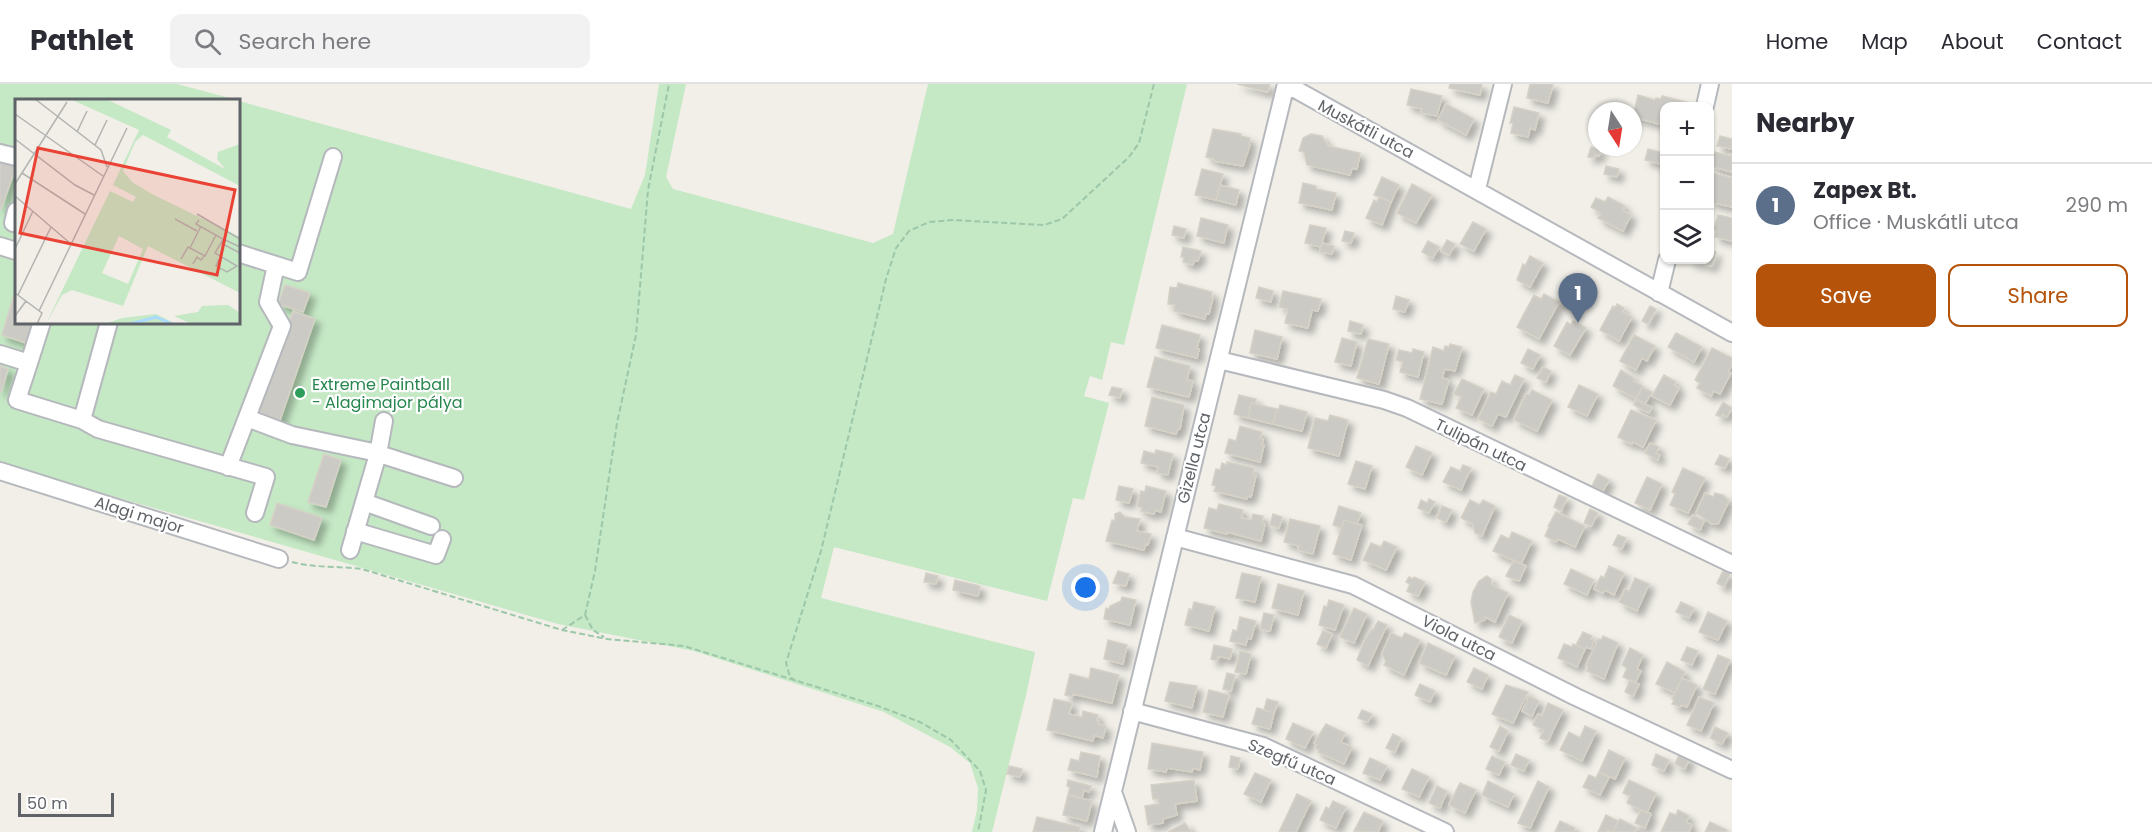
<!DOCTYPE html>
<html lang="en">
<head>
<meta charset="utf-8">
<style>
  body { margin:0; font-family:Poppins,sans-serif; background:#f2f2f3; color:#2b2b33 }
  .controls { position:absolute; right:18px; top:18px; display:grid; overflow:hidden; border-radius:12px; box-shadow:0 2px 4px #0004 }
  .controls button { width:54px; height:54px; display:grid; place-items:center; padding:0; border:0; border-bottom:2px solid #e1e1e2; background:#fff; color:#2b2b33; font:30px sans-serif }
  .compass { position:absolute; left:1588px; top:18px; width:54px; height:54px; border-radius:50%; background:#fff; box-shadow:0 2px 4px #0004; rotate:168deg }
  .scale { position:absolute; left:18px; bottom:15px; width:96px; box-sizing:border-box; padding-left:6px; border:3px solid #5f6368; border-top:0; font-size:16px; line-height:21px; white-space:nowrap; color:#5f6368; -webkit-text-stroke:4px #fff; paint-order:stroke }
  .you { position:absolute; left:1086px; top:504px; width:21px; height:21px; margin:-15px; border:4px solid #fff; border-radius:50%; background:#1a73e8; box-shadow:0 0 0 9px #1a73e833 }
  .badge { display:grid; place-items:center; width:39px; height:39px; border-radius:50%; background:#b45309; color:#fff; font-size:20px; font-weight:700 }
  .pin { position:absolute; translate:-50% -50px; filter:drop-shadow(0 2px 3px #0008) }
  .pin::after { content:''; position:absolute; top:32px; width:21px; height:18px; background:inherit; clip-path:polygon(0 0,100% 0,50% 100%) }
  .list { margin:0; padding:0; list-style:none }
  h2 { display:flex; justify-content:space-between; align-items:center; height:78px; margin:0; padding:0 24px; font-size:26px }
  h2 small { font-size:20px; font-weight:400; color:#7c7c81 }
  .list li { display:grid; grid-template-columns:39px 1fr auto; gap:18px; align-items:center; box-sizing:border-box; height:84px; padding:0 24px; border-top:2px solid #e1e1e2 }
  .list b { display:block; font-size:22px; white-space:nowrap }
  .list p { margin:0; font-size:20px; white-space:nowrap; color:#7c7c81 }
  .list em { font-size:20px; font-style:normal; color:#7c7c81 }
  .actions { display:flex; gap:12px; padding:18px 24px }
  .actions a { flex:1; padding:14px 0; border:2px solid #b45309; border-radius:12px; text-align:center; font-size:21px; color:#b45309 }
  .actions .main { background:#b45309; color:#fff }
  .icon { flex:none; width:33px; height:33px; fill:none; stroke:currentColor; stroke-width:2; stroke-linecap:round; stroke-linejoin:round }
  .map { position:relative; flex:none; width:1732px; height:748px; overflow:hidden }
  header { display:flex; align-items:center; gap:36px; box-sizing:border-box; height:84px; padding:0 30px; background:#fff; border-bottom:2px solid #e1e1e2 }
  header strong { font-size:28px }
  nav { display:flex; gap:33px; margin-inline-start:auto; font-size:21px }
  .search { width:420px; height:54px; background:#f2f2f3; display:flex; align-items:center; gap:15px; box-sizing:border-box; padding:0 21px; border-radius:12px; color:#7c7c81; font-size:22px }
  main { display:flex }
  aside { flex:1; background:#fff }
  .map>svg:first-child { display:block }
</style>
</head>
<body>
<header>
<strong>Pathlet</strong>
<div class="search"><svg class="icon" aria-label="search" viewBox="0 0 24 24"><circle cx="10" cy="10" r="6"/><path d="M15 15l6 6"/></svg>Search here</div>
<nav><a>Home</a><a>Map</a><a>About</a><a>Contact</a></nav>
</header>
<main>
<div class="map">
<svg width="1732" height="748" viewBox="0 0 1732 748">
  <defs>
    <filter id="shadow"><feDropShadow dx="5.5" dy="5.5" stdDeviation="3" flood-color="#0004"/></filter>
  </defs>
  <rect width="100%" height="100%" fill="#f1efe8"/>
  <path fill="#c5e8c5" d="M0 0H177L237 16H16V238H238L239 17 631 125 645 91 659 0H686L666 93 673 105 873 159 893 150 928 0H1187L1124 261 1111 258 1102 296 1090 292 1084 312 1109 319 1084 416 1073 414 1047 517 834 463 821 514 1035 568 1027 607 992 748H972L977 726 978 704 970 679 950 663 884 628 694 567 558 540 18 385 0 389Z"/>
  <path fill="#cccac5" stroke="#d6d1c6" stroke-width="1.5" filter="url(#shadow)" d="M1237 0H1270L1268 8Z
    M1450 0H1482L1480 11 1449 4Z
    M1530 0H1553L1548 19 1527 14Z
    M1411 5 1442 12 1437 32 1421 29 1422 25 1407 21Z
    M1638 11 1655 16 1656 14 1661 15 1662 12 1687 18 1686 22H1664L1663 41 1633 33Z
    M1446 20 1474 35 1466 51 1438 36Z
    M1514 23 1539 29 1535 46 1530 44 1528 53 1511 49 1513 39H1510Z
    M1213 45 1241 50V52L1250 54 1249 61H1250L1243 82 1214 77V75L1206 73Z
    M1311 50 1322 52 1328 62 1360 69 1357 85 1352 84 1350 91 1307 81 1304 68 1299 67 1303 54Z
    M1720 52 1732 55V65L1717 62Z
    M1591 63 1601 65 1599 72 1595 71 1594 74 1588 73Z
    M1648 65 1664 69V81L1645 76Z
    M1714 68 1732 72V88L1710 82Z
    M0 77 16 83 1 125H0Z
    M1606 82 1619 85 1617 93 1604 90Z
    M1202 85 1223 90 1216 116 1195 111Z
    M1713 89 1732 94V123L1710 118V104Z
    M1382 93 1399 101 1391 118 1374 111Z
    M1303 99 1316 102V105L1336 109 1332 126 1299 119Z
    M1412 100 1432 111 1416 139 1397 129Z
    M1220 101 1239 106 1236 121 1216 116Z
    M1379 113 1391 118 1382 141 1366 134 1374 116 1377 118Z
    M1608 113 1625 122 1622 126 1631 131 1623 147 1598 134 1601 129 1591 123 1596 114 1605 118Z
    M1718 131 1732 134V157L1715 153 1716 147 1714 146Z
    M1201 134 1228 141 1224 159 1197 152Z
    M1473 138 1486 145 1474 167 1460 160Z
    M1310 141 1326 144 1321 163 1305 159Z
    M1174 142 1186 145 1184 154 1172 151Z
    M1345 147 1354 149 1351 159 1342 157Z
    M1447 156 1455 160 1449 171 1441 167Z
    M1428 157 1439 163 1433 174 1422 168Z
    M1322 159 1334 162 1332 170 1320 168Z
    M1183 163 1201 167 1198 177 1194 176 1193 181 1183 178 1184 173H1181Z
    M1710 167 1716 168 1712 182 1689 178 1690 176H1710Z
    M1530 172 1543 179 1530 203 1517 196 1523 180 1525 182Z
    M1178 199 1212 208 1211 213H1213L1209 230 1206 229 1205 235 1174 227 1175 221 1168 220 1170 203 1177 204Z
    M285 201 310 209 303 228 278 220Z
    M1259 203 1273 207 1271 218 1256 214Z
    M16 204V238H32L26 259 2 251Z
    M1283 207 1321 215 1318 227 1312 226 1308 244 1285 239 1288 225 1279 223Z
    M1544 210 1559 218 1539 255 1517 243 1534 211 1541 215Z
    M1396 212 1409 216 1405 228 1393 225Z
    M1617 220 1624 224 1622 228 1632 233 1619 257 1600 246 1613 222 1615 224Z
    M1650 222 1656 225 1648 240 1642 237Z
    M293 227 315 235 279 339 257 332Z
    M1350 237 1363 241 1361 250 1348 247Z
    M1573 237 1586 244 1570 271 1554 262 1567 238 1571 241Z
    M1162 241 1200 251 1197 264 1199 265 1197 274 1156 264Z
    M1255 246 1282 253 1277 275 1250 269Z
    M1676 249 1702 263 1694 278 1668 263Z
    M1634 251 1655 262 1647 277 1642 274 1636 286 1620 277Z
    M1342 254 1357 258 1351 282 1335 278Z
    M1368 255 1389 260 1379 300 1357 294Z
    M1450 260 1462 263 1455 287 1445 285 1442 294 1449 296 1442 320 1420 315 1433 263 1444 267 1445 262 1449 263Z
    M1712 264 1732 274V281L1728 288 1731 289 1720 310 1714 307 1711 312 1697 304 1700 299 1695 296Z
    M1413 265 1424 268 1418 293 1400 288 1403 278 1396 276 1399 266 1412 269Z
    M1528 265 1540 271 1533 285 1521 279Z
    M1155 273 1190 282 1187 296 1193 297 1189 313 1147 303Z
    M0 282 8 285 1 308H0Z
    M1543 283 1551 287 1546 298 1537 294Z
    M1621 286 1634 294 1633 297 1643 302 1636 315 1613 302Z
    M1515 291 1524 295 1506 333 1498 330 1492 342 1478 335 1491 308 1496 310 1502 297 1510 301Z
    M1664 291 1676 298 1674 301 1679 304 1670 321 1652 312Z
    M1462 295 1484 305 1472 331 1456 324 1461 313 1454 310Z
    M1579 301 1598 310 1587 332 1568 323Z
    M1112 303 1122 305 1120 314 1109 311Z
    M1642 303 1652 308 1645 320 1636 315Z
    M1532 306 1552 316 1537 347 1514 336 1526 310 1529 311Z
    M1239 311 1256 315 1255 319H1251L1248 334 1234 330Z
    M1152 313 1184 321 1180 345H1178L1176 350 1145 342Z
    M1636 316 1652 323 1649 329 1634 321Z
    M1723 318 1732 324 1727 333 1722 330 1721 333 1716 331Z
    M1251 319 1277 325 1273 340 1248 334Z
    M1280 321 1307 328 1302 347 1273 340 1277 325H1279Z
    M1631 326 1656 336 1643 363 1633 358 1632 360 1618 353Z
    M1330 331 1348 336 1339 372 1308 364 1315 334 1328 337Z
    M1240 342 1262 348 1260 354 1263 355 1262 361H1264L1260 378 1225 369 1229 355 1236 357Z
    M1650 359 1659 363 1656 369 1660 371 1658 376 1645 369Z
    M1416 362 1432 369 1422 391 1406 383Z
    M1156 366 1173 370 1168 391 1157 389 1158 383 1141 379 1144 367 1155 370Z
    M324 370 341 376 326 423 308 418Z
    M1720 371 1729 375 1725 384 1715 380Z
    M1356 377 1372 382 1365 405 1348 400Z
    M1227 378 1254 384 1253 390 1256 391 1251 413 1248 412 1247 415 1214 407 1216 402 1212 401 1216 385 1220 386 1222 379 1227 381Z
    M1463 381 1471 384 1461 406 1443 398 1451 383 1460 387Z
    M1683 384 1705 394 1688 429 1670 421 1675 410 1672 408Z
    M1598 390 1609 396 1602 409 1591 404Z
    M1647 393 1662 400 1650 426 1635 419Z
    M1119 402 1133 405 1129 419 1116 416Z
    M1146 402 1166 407 1161 428 1155 426 1154 430 1141 427 1142 424 1137 422 1141 407 1145 408Z
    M1705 409 1713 413 1715 409 1723 411 1729 417 1718 440H1712L1696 429Z
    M1559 411 1567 414 1561 427 1554 423Z
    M1429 415 1435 418 1429 429 1418 424 1421 416 1427 419Z
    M1470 416 1480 421 1483 416 1495 422 1482 452 1475 449 1473 440 1461 434Z
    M277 419 322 434 314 456 270 441Z
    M1219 420 1243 426 1241 434 1251 436 1253 430 1263 432 1262 439 1265 440 1261 457 1227 448V450L1204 444 1209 424 1217 426Z
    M1339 422 1361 429 1357 440 1344 436 1341 444 1333 441Z
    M1442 422 1452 426 1446 438 1437 434Z
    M1590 425 1598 429 1591 442 1584 439Z
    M1120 428 1125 433 1140 435 1137 447 1151 450 1148 461 1146 460 1144 466 1106 457 1112 436 1115 437V430Z
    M1556 428 1585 442 1575 463 1558 455 1556 458 1545 452 1549 443 1548 442Z
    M1273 430 1282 433 1279 444 1270 441Z
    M1693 431 1704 437 1700 446 1688 440Z
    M1290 435 1320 442 1313 470 1298 466 1299 462 1284 458Z
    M1344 436 1362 441 1351 476 1333 470Z
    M1512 448 1532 457 1521 480 1493 467 1501 451 1509 455Z
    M1618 451 1626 454 1622 465 1613 461Z
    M1384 457 1397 463 1386 486 1363 476 1371 459 1381 463Z
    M1514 476 1526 482 1519 497 1506 492Z
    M1609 482 1624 489 1614 511 1605 506 1603 509 1594 505 1601 492 1604 494Z
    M1571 485 1594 496 1587 511 1564 500Z
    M1118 487 1129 490 1126 502 1113 499Z
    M1723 487 1730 490 1724 503 1717 499Z
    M926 489 938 492 936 500 924 498Z
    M1242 489 1261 493 1255 518 1236 514Z
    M1487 492 1491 495 1492 501 1508 509 1495 538 1485 533V536L1475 539 1471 518 1473 508 1479 497Z
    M1409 493 1413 495 1414 493 1425 498 1418 512 1407 507 1410 500 1406 498Z
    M1635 494 1649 500 1637 527 1619 518 1625 505 1629 507Z
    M955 496 980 502 978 512 953 506Z
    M1278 500 1304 507 1298 531 1272 524Z
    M1122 513 1136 516 1130 541 1104 535 1106 524 1109 525 1110 522 1121 517Z
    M1329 516 1344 521 1335 546 1319 541 1324 522 1327 523Z
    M1194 518 1215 523 1209 547 1185 541 1189 525 1192 526Z
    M1681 518 1694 524 1689 534 1676 528Z
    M1354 524 1367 530 1354 559 1340 553Z
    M1708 528 1727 537 1718 556 1699 548Z
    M1264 529 1274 531 1270 547 1260 545Z
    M1509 531 1522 537 1512 559 1499 553Z
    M1240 533 1256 537 1251 555 1247 554 1246 561 1230 557 1233 546 1237 547Z
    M1378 537 1387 541 1368 582 1357 576 1365 555 1372 545 1373 546Z
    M1323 547 1332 550 1326 564 1317 560Z
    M1583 548 1592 552 1590 555 1594 556 1591 565 1586 563 1585 565 1576 561Z
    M1391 549 1402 554 1405 549 1420 556 1404 591 1384 581 1386 578 1382 570Z
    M1603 552 1618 559 1604 595 1587 587 1588 583 1586 582 1598 555 1601 556Z
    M1108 556 1127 561 1123 580 1104 575Z
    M1428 559 1455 572 1446 591 1419 579Z
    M1564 560 1572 563 1573 560 1585 565 1577 583 1558 574Z
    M1214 561 1232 565 1230 575 1218 572 1217 577 1211 575Z
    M1687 563 1698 567 1692 581 1681 576Z
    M1630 564 1643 571 1637 585 1641 587 1635 599 1623 593 1627 584 1622 581Z
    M1240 567 1251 570 1246 590 1235 588Z
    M1718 571 1730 576 1715 610 1703 605Z
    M1667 578 1685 588 1675 609 1656 600Z
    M1091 584 1119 591 1112 619 1073 610 1072 613 1065 611 1070 590 1089 595Z
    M1474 584 1488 591 1482 605 1467 598Z
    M1227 589 1235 591 1231 607 1223 605Z
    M1682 594 1697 601 1687 623 1681 621 1680 623 1672 620 1674 616 1672 615Z
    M1630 596 1639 600 1633 612 1625 608Z
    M1170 598 1197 602 1192 624 1165 617Z
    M1420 600 1435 607 1430 618 1415 611Z
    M1506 601 1528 608 1513 639 1492 630Z
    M1209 606 1229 611 1223 633 1203 628Z
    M1529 612 1539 617 1532 632 1522 627Z
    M1699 613 1714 619 1701 647 1687 641Z
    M1054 615 1072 619 1069 630 1082 633 1083 627 1098 631 1096 637H1099L1098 640 1106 642 1103 654 1094 651 1093 657 1047 646Z
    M1267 615 1278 618 1274 629 1264 626Z
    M1548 619 1563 626 1548 657 1540 654 1544 646 1533 641 1538 630 1542 632Z
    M1257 624 1274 629 1270 645 1252 640Z
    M1362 626 1372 630 1368 638 1358 634Z
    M1293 639 1313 648 1305 664 1286 655Z
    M1326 640 1345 649 1341 658 1352 663 1344 680 1318 668 1319 666 1315 664 1317 661 1314 659Z
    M1500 642 1508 647 1499 667 1490 663Z
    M1585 642 1596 647 1582 677 1560 666 1569 648 1580 654Z
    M1715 643 1728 649 1722 660 1710 654Z
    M1393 650 1401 654 1395 668 1386 664Z
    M1152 659 1203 668 1200 686 1193 684 1192 688 1167 684 1166 688 1148 685Z
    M1609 666 1625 674 1615 695 1599 688Z
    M1081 668 1100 672 1097 693 1068 686 1071 675 1079 677Z
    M1516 670 1529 676 1524 687 1511 681Z
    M1656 670 1669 676 1664 687 1652 681Z
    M1679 671 1689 675 1685 685 1675 680Z
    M1231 672 1240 674 1238 685 1229 683Z
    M1492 672 1505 678 1499 691 1486 685Z
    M1370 674 1387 682 1380 696 1363 689Z
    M1009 682 1022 685 1020 693 1007 690Z
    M1412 685 1429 693 1419 713 1402 705Z
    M1599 688 1609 693 1600 711 1583 703 1589 691 1596 694Z
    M1255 689 1271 696 1261 718 1244 710Z
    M1068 696 1091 702 1089 708 1084 706 1082 714 1068 711 1070 703 1067 702Z
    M1194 696 1197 717 1175 720 1177 731 1163 735V739L1148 741 1145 722 1159 720 1158 715H1153L1151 701Z
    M1629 696 1656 709 1647 729 1627 719 1630 712 1623 709Z
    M1488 697 1514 710 1508 723 1482 711Z
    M1538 697 1549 703 1530 744 1518 739Z
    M1460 699 1476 706 1465 729 1449 721Z
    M1437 702 1447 707 1440 724 1429 719Z
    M1297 710 1311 717 1296 748H1279Z
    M1068 711 1092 717 1087 737 1063 731Z
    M1333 717 1346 723 1336 744 1320 736 1326 723 1329 725Z
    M1641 726 1651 730 1645 744 1635 739Z
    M1678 726 1689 732 1686 738 1692 741 1689 748H1661L1670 729 1676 731Z
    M1364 728 1383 737 1378 748 1354 747Z
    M1606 731 1618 737 1613 748 1607 746 1606 748H1598Z
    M1037 733 1080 743 1079 748H1033Z
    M1620 735 1637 744 1635 748H1613Z
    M1560 737 1575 744 1574 748H1555Z
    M1710 738 1727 746 1726 748H1705Z
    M1185 739 1191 748H1168Z"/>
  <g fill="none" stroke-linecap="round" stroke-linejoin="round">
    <g stroke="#b5b8bc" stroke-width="20">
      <path id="minor" d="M1286 0 1732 249
        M1705 22 1710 0
        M0 69 16 73
        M1477 105 1503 0
        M13 139 16 127
        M0 162 16 167
        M238 169 298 188 333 73
        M1659 209 1667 176
        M0 270 29 279 42 238
        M1219 276 1384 316 1407 324 1732 480
        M29 279 17 316 82 336 98 345 266 393 255 429
        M247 334 292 351 373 368 454 394
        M82 336 109 238
        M228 383 282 242 268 218 276 181
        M0 387 279 475
        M364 418 431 442
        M355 447 436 471 442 455
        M1175 453 1353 501 1576 613 1732 686
        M350 466 378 370 384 337
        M1132 627 1263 662 1445 748
        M1113 708 1127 748
        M1103 748 1286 0"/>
    </g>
    <path stroke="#9cc7a9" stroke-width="2" stroke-dasharray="6 3" stroke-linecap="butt" d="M292 478C314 484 339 482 362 485L562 546 607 555 684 562 878 622 920 638 951 656 980 687 986 706 978 748
      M585 531 593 546 604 553
      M562 546 585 531 595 487 617 339 636 251 648 106 669 0
      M796 597 790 593 786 579 821 467 886 195 896 164 909 147 929 138 952 136 1044 141 1062 135 1129 73 1139 59 1154 0"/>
    <use href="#minor" stroke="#fff" stroke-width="16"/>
  </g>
  <circle fill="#2e9e5b" stroke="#fff" stroke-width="2" cx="300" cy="309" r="6"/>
  <g text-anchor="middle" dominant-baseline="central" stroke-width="4.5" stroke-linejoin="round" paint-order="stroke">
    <g font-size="16" fill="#5f6368" stroke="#fff">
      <text transform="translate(1366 45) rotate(28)">Muskátli utca</text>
      <text transform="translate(1481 361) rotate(26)">Tulipán utca</text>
      <text transform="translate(1194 374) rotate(-76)">Gizella utca</text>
      <text transform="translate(139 431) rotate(17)">Alagi major</text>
      <text transform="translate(1459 554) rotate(27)">Viola utca</text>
      <text transform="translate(1292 678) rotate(23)">Szegfű utca</text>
    </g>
    <g font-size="16" fill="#27864d" stroke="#fff" text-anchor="start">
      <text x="312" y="300">Extreme Paintball<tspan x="312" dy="18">- Alagimajor pálya</tspan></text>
    </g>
  </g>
  <g transform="translate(15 15)">
    <rect width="225" height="225" fill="#f1efe8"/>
    <path d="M55 0H91L156 31 152 38 210 70 202 60 203 53 225 45V87L128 36 120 43 108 72 117 83 137 95 225 138V194L133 147 108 207 57 191 47 196 31 225 95 92 118 103 121 98 98 86 124 31ZM104 137 128 150 113 185 87 174ZM213 206 225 214V225H177L159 217 183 213 187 207ZM141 215 161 225H90L107 219Z" fill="#c5e8c5" fill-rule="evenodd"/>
    <path fill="none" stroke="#aadaff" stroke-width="3" d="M115 225 141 218 157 225"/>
    <path fill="none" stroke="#b3b3b1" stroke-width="1.5" d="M20 0 86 51 92 68M0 15 88 77M62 33 72 12M0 40 60 86 79 96M80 46 92 21M7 74 70 115M0 85 52 3M0 97 56 145M182 115 225 140M160 120 182 132M184 121 181 125 208 140 206 144M208 140 225 148M175 149 186 127M0 150 18 112M166 160 173 148 190 157 201 136M204 160 201 167 212 173 222 167 200 154 206 144 225 154M178 165 182 158 186 161 189 157M0 194 27 214 22 225M3 196 36 128M24 212 112 29M0 217 11 202"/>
    <path fill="#ea4335" fill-opacity="0.15" stroke="#ea4335" stroke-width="3" d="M23 49 220 91 202 176 5 134Z"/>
    <rect width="225" height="225" fill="none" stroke="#5f6368" stroke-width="3"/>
  </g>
</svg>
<div class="controls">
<button>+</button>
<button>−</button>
<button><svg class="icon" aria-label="layers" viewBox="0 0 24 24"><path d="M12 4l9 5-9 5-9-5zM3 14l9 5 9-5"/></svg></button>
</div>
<svg class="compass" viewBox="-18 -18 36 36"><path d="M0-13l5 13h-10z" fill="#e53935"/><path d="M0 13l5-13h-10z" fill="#7c7c81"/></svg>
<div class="scale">50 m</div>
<div class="you"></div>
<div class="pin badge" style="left:1578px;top:239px;background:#5c6f8a">1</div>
</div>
<aside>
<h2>Nearby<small></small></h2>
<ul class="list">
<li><span class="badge" style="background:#5c6f8a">1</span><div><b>Zapex Bt.</b><p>Office · Muskátli utca</p></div><em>290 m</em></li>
</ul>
<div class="actions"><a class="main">Save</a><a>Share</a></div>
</aside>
</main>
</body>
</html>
